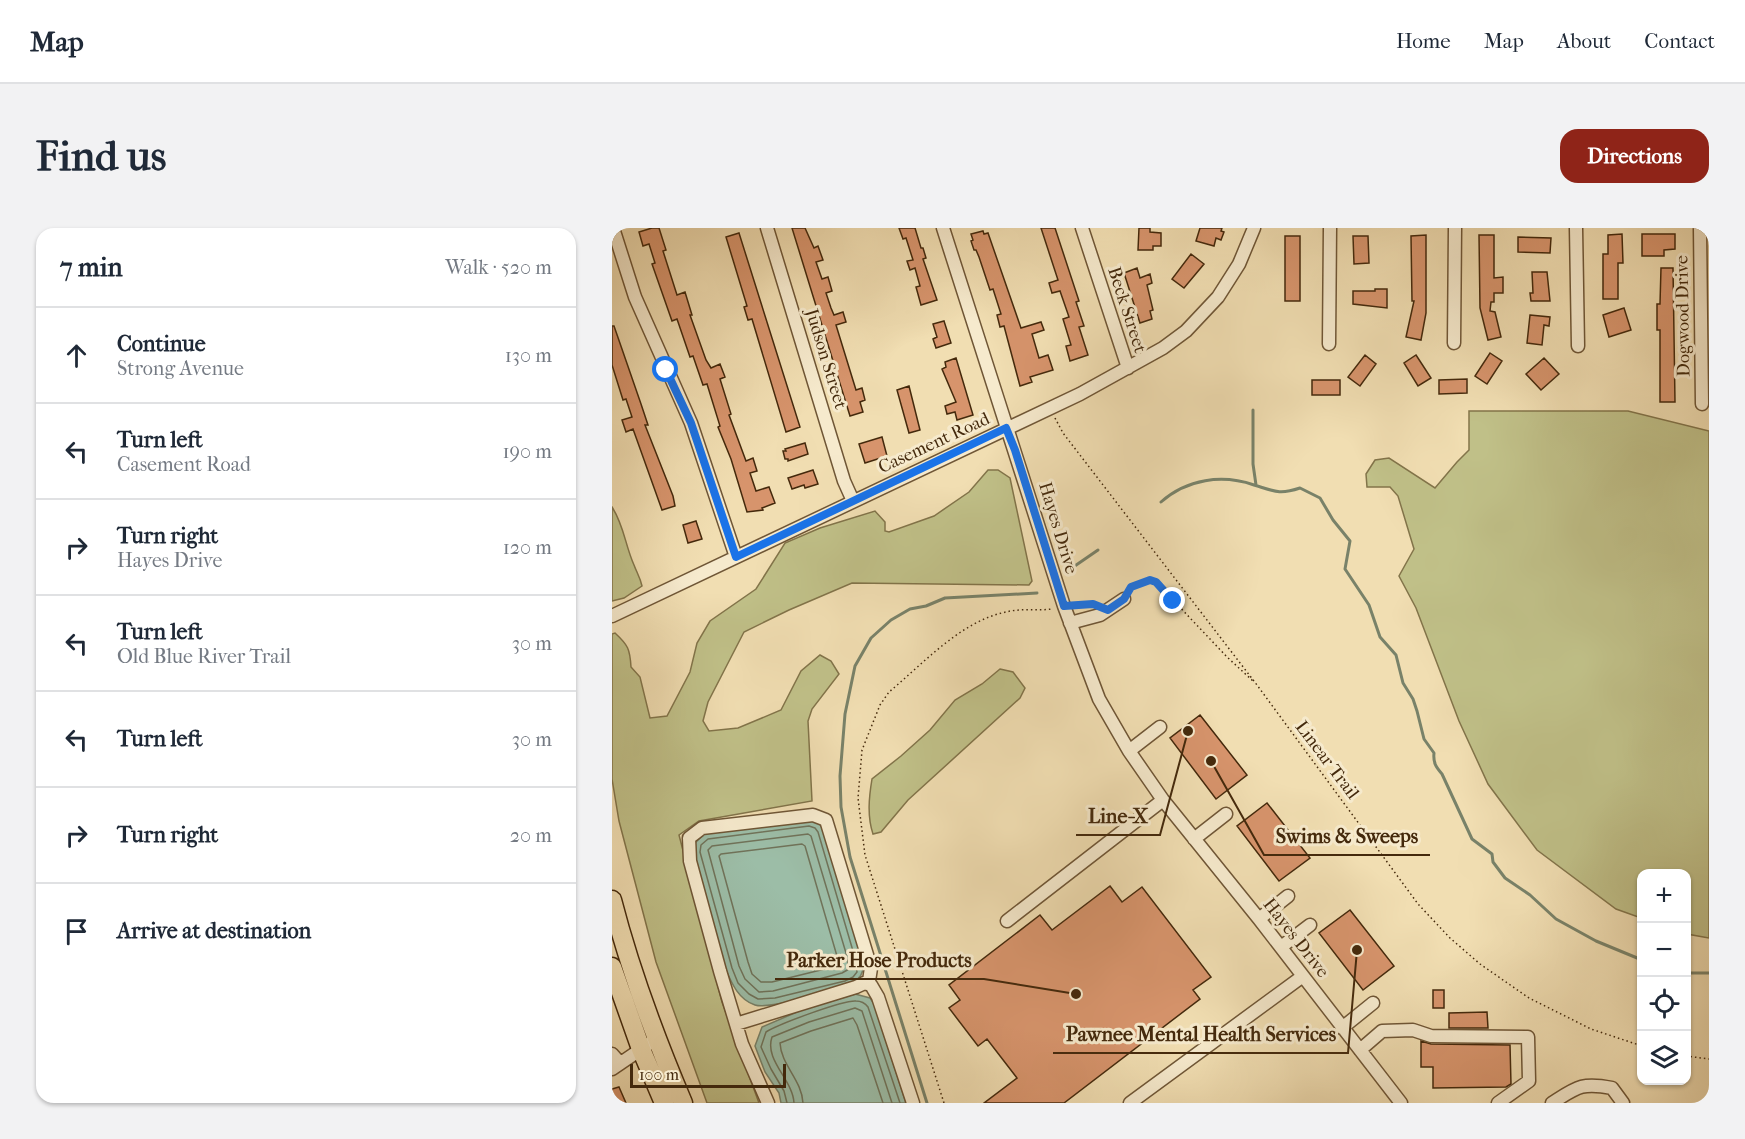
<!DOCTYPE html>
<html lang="en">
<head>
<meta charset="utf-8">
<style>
  body { margin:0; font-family:"IM FELL French Canon",serif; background:#f2f2f3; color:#1f2937 }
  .controls { position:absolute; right:18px; bottom:18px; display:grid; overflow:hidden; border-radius:12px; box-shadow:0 2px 4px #0004 }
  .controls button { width:54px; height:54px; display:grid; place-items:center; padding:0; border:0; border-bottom:2px solid #e0e1e3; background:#fff; color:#1f2937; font:30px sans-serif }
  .scale { position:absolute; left:18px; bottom:15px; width:156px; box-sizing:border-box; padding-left:6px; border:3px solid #44290c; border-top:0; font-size:16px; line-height:21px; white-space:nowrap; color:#44290c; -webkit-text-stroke:4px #f6eacd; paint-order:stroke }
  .stop { position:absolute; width:18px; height:18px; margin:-14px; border:4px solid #1a73e8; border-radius:50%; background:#fff }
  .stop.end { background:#1a73e8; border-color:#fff; box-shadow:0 2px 6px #0008 }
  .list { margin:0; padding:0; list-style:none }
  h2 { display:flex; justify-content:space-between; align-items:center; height:78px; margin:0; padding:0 24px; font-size:26px }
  h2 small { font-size:20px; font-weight:400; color:#747a83 }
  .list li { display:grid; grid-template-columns:39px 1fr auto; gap:18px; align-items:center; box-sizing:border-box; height:96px; padding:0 24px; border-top:2px solid #e0e1e3 }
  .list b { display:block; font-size:22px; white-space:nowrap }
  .list p { margin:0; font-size:20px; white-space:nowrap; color:#747a83 }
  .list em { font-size:20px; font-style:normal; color:#747a83 }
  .icon { flex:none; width:33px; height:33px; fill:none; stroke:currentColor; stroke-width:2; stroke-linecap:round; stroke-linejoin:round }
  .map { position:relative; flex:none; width:1097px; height:875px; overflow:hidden; border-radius:18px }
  header { display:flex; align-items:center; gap:36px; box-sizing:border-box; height:84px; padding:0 30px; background:#fff; border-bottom:2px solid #e0e1e3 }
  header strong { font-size:28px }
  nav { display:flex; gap:33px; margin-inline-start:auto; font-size:21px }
  .intro { display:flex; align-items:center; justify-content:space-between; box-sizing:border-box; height:144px; padding:0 36px }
  h1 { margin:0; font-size:42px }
  .button { padding:15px 27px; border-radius:18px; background:#8f2418; color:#fff; font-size:21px; font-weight:700 }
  main { display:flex; gap:36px; padding:0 36px }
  aside { flex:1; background:#fff; border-radius:18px; box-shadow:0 2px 4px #0004 }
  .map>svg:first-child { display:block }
</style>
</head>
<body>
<header>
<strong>Map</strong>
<nav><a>Home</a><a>Map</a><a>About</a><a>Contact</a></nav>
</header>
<div class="intro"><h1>Find us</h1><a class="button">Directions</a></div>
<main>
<aside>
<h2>7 min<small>Walk · 520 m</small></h2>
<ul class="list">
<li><svg class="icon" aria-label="ahead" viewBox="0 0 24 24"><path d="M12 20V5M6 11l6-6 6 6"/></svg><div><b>Continue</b><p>Strong Avenue</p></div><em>130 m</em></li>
<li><svg class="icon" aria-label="left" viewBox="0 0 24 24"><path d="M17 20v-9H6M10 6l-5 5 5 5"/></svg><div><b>Turn left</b><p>Casement Road</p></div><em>190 m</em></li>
<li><svg class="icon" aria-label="right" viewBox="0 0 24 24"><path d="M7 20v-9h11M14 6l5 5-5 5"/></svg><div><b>Turn right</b><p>Hayes Drive</p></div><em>120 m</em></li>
<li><svg class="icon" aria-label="left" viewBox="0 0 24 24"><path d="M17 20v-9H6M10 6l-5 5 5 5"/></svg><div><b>Turn left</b><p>Old Blue River Trail</p></div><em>30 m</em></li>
<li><svg class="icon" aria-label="left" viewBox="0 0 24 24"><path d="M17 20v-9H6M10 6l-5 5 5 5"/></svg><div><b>Turn left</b></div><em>30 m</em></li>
<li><svg class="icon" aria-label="right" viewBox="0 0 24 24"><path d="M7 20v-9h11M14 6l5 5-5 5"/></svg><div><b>Turn right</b></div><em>20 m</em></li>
<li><svg class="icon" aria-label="arrive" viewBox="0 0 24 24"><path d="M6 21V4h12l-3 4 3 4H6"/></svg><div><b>Arrive at destination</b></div></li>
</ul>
</aside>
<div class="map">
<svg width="1097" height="875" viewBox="0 0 1097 875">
  <rect width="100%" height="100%" fill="#f1deb2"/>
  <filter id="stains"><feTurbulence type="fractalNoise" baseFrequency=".00333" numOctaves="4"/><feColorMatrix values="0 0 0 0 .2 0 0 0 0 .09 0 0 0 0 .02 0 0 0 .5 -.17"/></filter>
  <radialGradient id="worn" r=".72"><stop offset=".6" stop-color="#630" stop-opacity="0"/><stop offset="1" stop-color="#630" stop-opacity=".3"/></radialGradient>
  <path fill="#c0c088" stroke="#82744a" stroke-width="1.5" d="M857 183H1016L1097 203V710L1075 706 1074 646H1030L1029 690 1004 681 925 622 876 556 847 493 804 380 787 348 802 321 786 268 778 259H755L754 246 763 232 777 230 823 260 845 234 857 222Z
    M376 242H386L398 250 420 353 417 357 240 355 177 382 132 404 96 474 91 493 97 503 126 500 169 482 189 443 208 427 219 433 227 446 200 481 196 493 200 573 87 593 67 607 110 774 147 875H95L44 734 7 593 0 551V406L3 405C16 417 18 421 19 439L28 449 38 490 55 488 78 444 85 415 98 393 144 361 173 315 208 300 263 283 273 294V303L277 304 322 288 357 264Z
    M0 279C12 297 13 317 22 337 25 345 28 349 30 358L12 370 0 373Z
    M388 441 401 444 413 460 408 470 296 572 269 604 261 606C255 588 257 569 260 551L289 528 318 502 343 472 370 456Z"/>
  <path fill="#9cbda7" stroke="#798269" stroke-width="1.5" d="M199 592 207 595 211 601 247 721C252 740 255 749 235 758 217 763 158 782 143 777 127 772 120 756 114 742L82 624 83 615 93 605Z
    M243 766 258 770 262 776 294 875H169L167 865 153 844 143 818 150 799 192 781Z"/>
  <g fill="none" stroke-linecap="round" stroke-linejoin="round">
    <path stroke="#70735a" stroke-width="1.5" d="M197 598 203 600 206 604 241 723 245 744 241 749 233 753 163 770 146 771 137 766 126 755 120 740 88 624 89 617 96 611Z
      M196 606 199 608 234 725 237 741 230 745 161 763 147 764 133 751 127 738 96 622 100 618Z
      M190 616 193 618 227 735 225 738 160 754H149L140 746 136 734 107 628 109 626Z
      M175 875 172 863 159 841 149 819 154 804C167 796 231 772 244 773 250 773 253 775 256 779L288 875
      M182 875C181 852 152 832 160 809L197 794 243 780 250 783 280 875
      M191 875C190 852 169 837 168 815L199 803 241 790 245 797 271 875"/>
    <path stroke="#798269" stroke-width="3" d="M641 182V236L644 257
      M549 274C575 251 610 246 642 257 662 263 667 267 688 260L708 270 721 292 738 313 733 341 757 377 768 409 784 427 791 455 801 471 805 483 812 511 822 525C821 535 824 539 830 546L860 611 880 626 881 634 893 650 918 667 944 691 984 713 1030 732
      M454 344 486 322
      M1074 745H1097
      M315 875 238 629 229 579 228 548 233 486 243 438 259 410 279 392 298 381 314 378 333 370 425 365"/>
  </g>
  <path fill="#d7946c" stroke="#44290c" stroke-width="1.5" d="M40 0H47L54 22 51 23 65 67 73 64 80 87H78L94 132 99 140 108 136 113 149 108 151 119 186 117 187 134 233 141 230 145 243 138 245 144 263 157 259 163 275 150 280 151 282 135 284 119 231 106 199 108 198 95 156 91 157 81 128 78 129 65 91 60 93 40 36 43 35 37 16 31 18 27 4Z
    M180 0H193L202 20 206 18 211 32 204 34 210 51 216 49 220 63 214 65 219 80 222 87 231 84 234 94 224 97 244 162 250 160 253 172 248 174 251 184 238 188Z
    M287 0H303L309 20H311L314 30 311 31 325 72 309 77 304 59 308 58 303 40 298 42 295 33 301 32 294 10 291 11Z
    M429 0H443L467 73 464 74 472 98 467 99 476 127 458 133 454 118 459 117 451 91 457 89 448 63 440 65 437 55 446 52Z
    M527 0H538V4L549 5V18H541V22H526Z
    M588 0H610L609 3 612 4 609 12 604 10 602 18 584 13Z
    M371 3 372 6 376 5 409 100 429 94 432 102 420 106 427 130 436 127 441 142 418 149 420 154 408 158 392 98 388 99 385 87 389 86 381 61 378 62 367 29 364 22H362L359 13 361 12 359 6Z
    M127 5 188 199 174 204 140 91 136 92 132 79 135 78 114 9Z
    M1010 6 1011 35H1006V71H991V26H996V7Z
    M1030 6H1063V21L1052 22V28H1030Z
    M814 7V85L809 112 794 109 802 73H800L799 8Z
    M867 7H882V50L891 49V65H882V74H879L878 83 883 84 889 109 876 112 868 80Z
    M673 8H688V73H673Z
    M741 8H756L757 35 742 36Z
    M906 9 939 10 938 25 906 24Z
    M579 26 592 36 572 60 560 51Z
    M525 40 528 50 538 46 540 55 535 57 541 82 538 83 540 91 528 95 512 45Z
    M1049 40H1061L1063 174H1048V102H1045V76H1048Z
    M920 44H935L938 73H919L918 65H921Z
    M763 61H775V80L741 76V63H763Z
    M1012 80 1019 102 997 109 991 87Z
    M918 87 938 89 937 98 932 97 930 117 915 115Z
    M332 93 339 115 324 120 321 111 325 109 321 96Z
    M0 98H2L29 176 36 197H33L61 268 63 278 50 282 21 201 14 204 10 192 20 189 14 171 11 172 0 137Z
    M878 125 890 133 875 156 863 148Z
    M753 127 764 136 748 158 736 149Z
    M804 127 819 150 806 158 792 135Z
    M344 130 361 187 345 192 343 184 335 186 333 178 344 174 330 141 334 139 333 134Z
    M932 130 947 146 929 162 914 146Z
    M855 151V165L827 166V152Z
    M700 152H728V167H700Z
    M297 158 308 202 297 205 285 162Z
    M270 209 275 228 253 235 247 216Z
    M193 215 196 226 176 233V231H173L171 223H174L173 221Z
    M201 242 206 256 193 260 192 257 180 261 176 250Z
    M84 293 90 311 76 315 71 297Z
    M588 487 635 547 604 571 558 510Z
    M655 575 698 630 667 653 625 598Z
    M498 658 510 674 530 659 599 749 581 762 588 771 452 875H372L405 850 375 811 366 818 337 780 348 772 337 757 428 687 440 702Z
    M738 682 782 738 751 762 707 705Z
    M821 762H832V780H821Z
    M875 784 876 800H837V785Z
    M809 813 819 816 898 817 899 856 894 859 821 860V839H809Z
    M7 859 14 875H0V861Z"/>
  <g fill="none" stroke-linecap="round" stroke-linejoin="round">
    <g stroke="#6f5636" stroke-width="15">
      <path id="minor" d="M1 0 23 69 79 195 124 329
        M155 0 232 253 241 273
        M331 0 452 378 487 471 517 523 551 572 647 691 789 875
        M470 0 516 140
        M964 0 966 118
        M1088 0 1090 176
        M842 115 843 0
        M717 116 718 0
        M0 388 468 166 551 120 574 103 606 69 627 36 642 0
        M458 395 488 387 512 371
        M517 523 548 499
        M582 611 614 586
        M647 691 676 668
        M395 693 551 572
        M669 719 698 697
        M252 755 259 757 266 769 301 875
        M124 796 244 759 257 753 259 740 214 592 201 587 90 600 77 610 78 633 108 743 130 816 156 875
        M730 800 761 775
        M748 822 770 803 801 802 819 808 916 809 917 853 886 875
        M0 826 8 835
        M0 841 44 811
        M518 875 691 748
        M940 875C965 859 970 854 1000 860L1011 875"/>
    </g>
    <g stroke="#44290c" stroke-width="21">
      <path id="highway" d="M0 672C18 742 43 809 71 875
        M0 739 29 821 52 875"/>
    </g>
    <path stroke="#44290c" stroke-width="1.5" stroke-dasharray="1.5 3" stroke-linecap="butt" d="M443 190 451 205 645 457 806 676 838 710 868 736 917 770 979 801 1030 818
      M517 362 519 359 538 352 544 354 615 429 641 453
      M465 376H481
      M1074 828 1097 831
      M332 875 253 627 246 570 250 522 268 477 277 464C312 435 349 393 394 384 409 380 425 383 440 381"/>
    <use href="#minor" stroke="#f6eacd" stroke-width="12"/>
    <use href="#highway" stroke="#f1deb2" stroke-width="18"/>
  </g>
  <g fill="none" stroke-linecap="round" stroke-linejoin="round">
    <path stroke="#1a73e8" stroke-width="8" d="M54 142 79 195 124 329 394 200 403 222 452 378 481 376 496 382 512 371 519 359 538 352 544 354 561 373"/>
  </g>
  <g text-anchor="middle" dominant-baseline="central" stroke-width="6" stroke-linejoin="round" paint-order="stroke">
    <g font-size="18" fill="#44290c" stroke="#f6eacd">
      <text transform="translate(515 82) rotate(72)">Beck Street</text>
      <text transform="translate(1071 88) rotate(-91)">Dogwood Drive</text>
      <text transform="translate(214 131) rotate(73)">Judson Street</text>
      <text transform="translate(322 215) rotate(-25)">Casement Road</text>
      <text transform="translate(446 300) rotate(73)">Hayes Drive</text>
      <text transform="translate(715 532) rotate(53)">Linear Trail</text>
      <text transform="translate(684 710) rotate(52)">Hayes Drive</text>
    </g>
  </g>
  <path fill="none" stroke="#44290c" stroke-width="2" d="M576 503L548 607H464M599 533L652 627H818M464 766L372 751H163M745 722L736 825H441"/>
  <g fill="#44290c" stroke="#f6eacd" stroke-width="2">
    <circle cx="576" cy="503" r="6"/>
    <circle cx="599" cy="533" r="6"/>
    <circle cx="464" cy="766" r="6"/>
    <circle cx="745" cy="722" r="6"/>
  </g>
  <g font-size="20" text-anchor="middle" font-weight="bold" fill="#44290c" stroke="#f6eacd" stroke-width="6" stroke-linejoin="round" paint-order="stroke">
    <text x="506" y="595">Line-X</text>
    <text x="735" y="615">Swims &amp; Sweeps</text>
    <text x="267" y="739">Parker Hose Products</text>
    <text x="589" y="813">Pawnee Mental Health Services</text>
  </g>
  <rect width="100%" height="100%" filter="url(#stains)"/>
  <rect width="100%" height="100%" fill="url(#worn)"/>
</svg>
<div class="controls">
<button>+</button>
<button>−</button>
<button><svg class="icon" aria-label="locate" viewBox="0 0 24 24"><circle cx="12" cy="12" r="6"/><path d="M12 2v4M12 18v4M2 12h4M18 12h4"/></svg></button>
<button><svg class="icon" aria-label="layers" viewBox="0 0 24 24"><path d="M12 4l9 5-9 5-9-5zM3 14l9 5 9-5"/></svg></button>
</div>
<div class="scale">100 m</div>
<div class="stop" style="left:54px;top:142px"></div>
<div class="stop end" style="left:561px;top:373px"></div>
</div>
</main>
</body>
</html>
